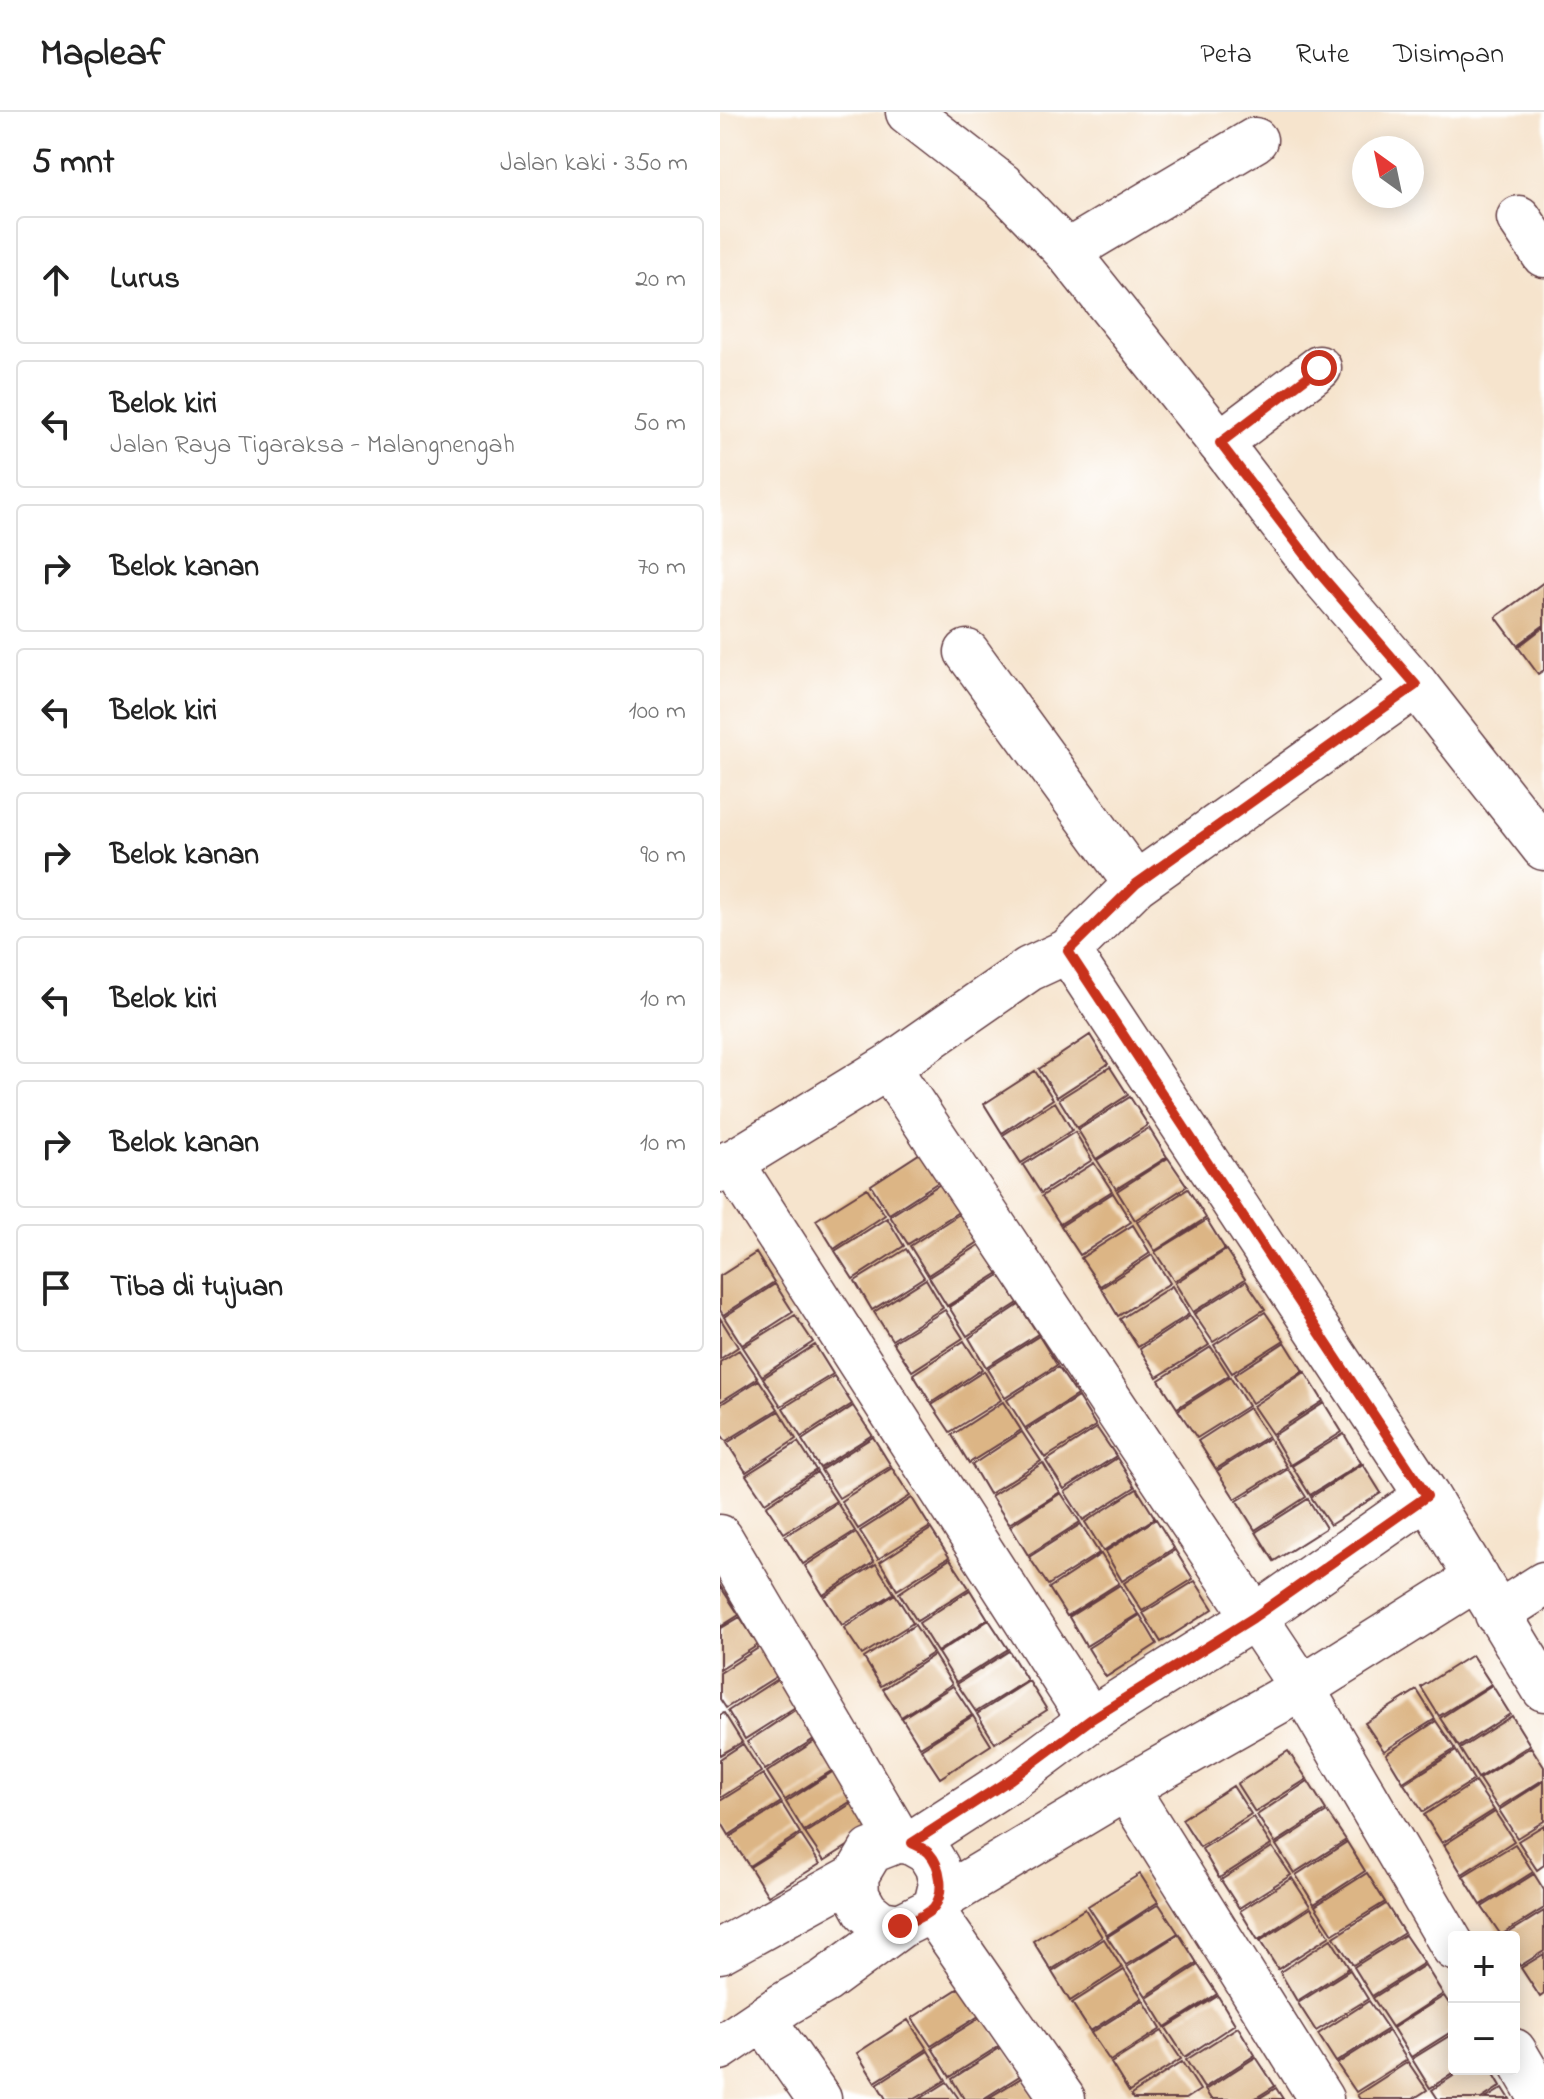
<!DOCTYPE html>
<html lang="id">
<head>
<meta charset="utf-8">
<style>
  body { margin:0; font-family:"Indie Flower",sans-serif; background:#f2f2f2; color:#222 }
  .controls { position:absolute; right:24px; bottom:24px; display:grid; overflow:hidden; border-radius:8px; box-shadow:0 4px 20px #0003 }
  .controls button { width:72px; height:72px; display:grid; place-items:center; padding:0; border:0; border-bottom:2px solid #e0e0e0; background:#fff; color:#222; font:40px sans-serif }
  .compass { position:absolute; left:632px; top:24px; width:72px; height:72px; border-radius:50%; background:#fff; box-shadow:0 4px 20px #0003; rotate:327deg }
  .stop { position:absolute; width:24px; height:24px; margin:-18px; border:6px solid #c8321e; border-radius:50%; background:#fff }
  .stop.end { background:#c8321e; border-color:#fff; box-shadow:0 2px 8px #0008 }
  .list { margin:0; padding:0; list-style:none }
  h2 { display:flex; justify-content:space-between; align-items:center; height:104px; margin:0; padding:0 32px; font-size:34px }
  h2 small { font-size:26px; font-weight:400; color:#767676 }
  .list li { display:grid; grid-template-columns:52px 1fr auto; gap:24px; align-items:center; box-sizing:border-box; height:128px; margin:0 16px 16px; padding:0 16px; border:2px solid #e0e0e0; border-radius:8px }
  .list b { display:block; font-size:30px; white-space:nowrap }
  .list p { margin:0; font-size:26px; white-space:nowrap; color:#767676 }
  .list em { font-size:26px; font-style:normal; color:#767676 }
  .icon { flex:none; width:44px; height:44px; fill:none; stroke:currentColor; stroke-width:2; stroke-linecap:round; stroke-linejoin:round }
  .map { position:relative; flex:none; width:824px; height:1987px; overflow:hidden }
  header { display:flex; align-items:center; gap:48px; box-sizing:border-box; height:112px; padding:0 40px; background:#fff; border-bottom:2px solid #e0e0e0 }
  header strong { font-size:38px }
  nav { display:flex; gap:44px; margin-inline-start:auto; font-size:28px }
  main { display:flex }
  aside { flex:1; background:#fff }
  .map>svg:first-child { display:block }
</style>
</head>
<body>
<header>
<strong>Mapleaf</strong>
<nav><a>Peta</a><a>Rute</a><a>Disimpan</a></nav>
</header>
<main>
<aside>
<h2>5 mnt<small>Jalan kaki · 350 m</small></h2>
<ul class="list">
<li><svg class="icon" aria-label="ahead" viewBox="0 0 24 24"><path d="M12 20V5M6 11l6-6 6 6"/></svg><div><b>Lurus</b></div><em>20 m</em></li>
<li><svg class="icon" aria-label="left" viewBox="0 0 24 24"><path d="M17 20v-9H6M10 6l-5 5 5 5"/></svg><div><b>Belok kiri</b><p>Jalan Raya Tigaraksa - Malangnengah</p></div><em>50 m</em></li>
<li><svg class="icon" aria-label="right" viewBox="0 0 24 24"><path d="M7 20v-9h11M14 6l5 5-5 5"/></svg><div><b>Belok kanan</b></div><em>70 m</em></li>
<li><svg class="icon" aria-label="left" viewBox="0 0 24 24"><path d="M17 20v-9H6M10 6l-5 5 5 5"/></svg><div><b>Belok kiri</b></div><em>100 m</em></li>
<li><svg class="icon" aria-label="right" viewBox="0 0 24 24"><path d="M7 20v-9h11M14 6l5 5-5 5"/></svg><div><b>Belok kanan</b></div><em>90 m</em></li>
<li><svg class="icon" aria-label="left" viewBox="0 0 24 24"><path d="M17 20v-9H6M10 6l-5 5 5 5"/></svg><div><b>Belok kiri</b></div><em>10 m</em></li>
<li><svg class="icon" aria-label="right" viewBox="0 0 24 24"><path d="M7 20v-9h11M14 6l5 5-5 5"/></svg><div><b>Belok kanan</b></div><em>10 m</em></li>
<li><svg class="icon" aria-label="arrive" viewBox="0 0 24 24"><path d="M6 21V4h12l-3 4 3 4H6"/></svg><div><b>Tiba di tujuan</b></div></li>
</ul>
</aside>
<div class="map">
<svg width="824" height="1987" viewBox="0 0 824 1987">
  <rect width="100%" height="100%" fill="#fff"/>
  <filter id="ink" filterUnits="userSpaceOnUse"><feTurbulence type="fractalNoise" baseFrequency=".0125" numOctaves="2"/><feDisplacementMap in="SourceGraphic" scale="16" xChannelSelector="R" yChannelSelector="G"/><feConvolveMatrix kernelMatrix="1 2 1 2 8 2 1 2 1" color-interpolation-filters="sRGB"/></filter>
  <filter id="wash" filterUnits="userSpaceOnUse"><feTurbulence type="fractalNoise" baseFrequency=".006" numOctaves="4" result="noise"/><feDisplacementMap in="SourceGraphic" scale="32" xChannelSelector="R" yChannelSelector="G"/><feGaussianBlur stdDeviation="1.8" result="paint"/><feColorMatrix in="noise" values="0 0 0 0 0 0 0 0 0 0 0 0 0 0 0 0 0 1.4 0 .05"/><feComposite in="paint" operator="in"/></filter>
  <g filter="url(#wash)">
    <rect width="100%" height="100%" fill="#f6e4cd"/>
    <g id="blocks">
      <path fill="#dcb585" d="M824 470V513L797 533 776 505Z
        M824 515V558L818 562 798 535Z
        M370 923 388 952 337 985 319 957Z
        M390 955 408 983 357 1016 339 987Z
        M315 959 333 987 282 1021 264 992Z
        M410 985 428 1013 376 1047 358 1018Z
        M335 990 352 1018 301 1051 283 1023Z
        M429 1016 447 1045 396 1077 377 1048Z
        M355 1020 372 1048 321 1081 303 1053Z
        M202 1040 220 1069 169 1102 151 1073Z
        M448 1046 467 1074 415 1108 397 1079Z
        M374 1051 392 1079 340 1112 322 1084Z
        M222 1071 240 1099 188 1132 170 1104Z
        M147 1076 165 1103 114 1137 96 1108Z
        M468 1077 486 1106 435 1139 417 1110Z
        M393 1081 411 1110 360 1143 341 1114Z
        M241 1101 260 1129 208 1163 190 1134Z
        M167 1106 184 1134 133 1167 115 1139Z
        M487 1108 505 1137 454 1169 435 1140Z
        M413 1113 430 1141 380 1174 361 1146Z
        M261 1132 279 1161 227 1194 209 1165Z
        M186 1137 204 1165 152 1198 135 1169Z
        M506 1138 525 1167 473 1200 455 1171Z
        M36 1141 54 1170 3 1203 0 1198V1164Z
        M432 1143 450 1171 398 1204 381 1176Z
        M280 1163 298 1191 247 1224 229 1195Z
        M206 1167 223 1196 172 1228 154 1200Z
        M526 1169 545 1197 493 1230 474 1202Z
        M55 1172 73 1200 22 1233 4 1205Z
        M452 1174 469 1202 418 1235 400 1207Z
        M299 1193 318 1222 266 1255 249 1226Z
        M225 1198 243 1226 192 1259 173 1230Z
        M545 1200 564 1228 512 1261 494 1233Z
        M75 1203 93 1230 42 1264 23 1235Z
        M470 1204 489 1233 437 1265 420 1237Z
        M0 1206 18 1235 0 1247Z
        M319 1224 337 1253 285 1286 267 1257Z
        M244 1229 262 1257 211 1291 193 1262Z
        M565 1230 583 1259 532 1291 514 1263Z
        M95 1233 113 1262 61 1294 43 1266Z
        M491 1235 509 1263 457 1296 439 1268Z
        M19 1238 38 1266 0 1290V1250Z
        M338 1255 357 1283 305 1316 287 1288Z
        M264 1259 281 1288 230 1320 212 1293Z
        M585 1260 603 1289 552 1322 533 1294Z
        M114 1264 132 1292 81 1325 63 1296Z
        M510 1265 528 1294 477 1326 458 1298Z
        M39 1268 58 1297 6 1329 0 1321V1293Z
        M358 1285 376 1314 325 1346 306 1318Z
        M283 1290 301 1318 249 1351 232 1323Z
        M604 1291 622 1320 570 1353 553 1324Z
        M133 1294 152 1323 100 1356 82 1328Z
        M529 1296 548 1324 496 1357 478 1329Z
        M59 1299 76 1327 26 1360 7 1331Z
        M377 1316 396 1344 344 1377 326 1349Z
        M302 1320 321 1349 269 1382 252 1353Z
        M624 1322 641 1351 590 1383 572 1354Z
        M153 1325 171 1354 119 1386 101 1358Z
        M549 1326 567 1355 515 1387 497 1359Z
        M78 1330 96 1358 45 1391 26 1363Z
        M397 1346 415 1375 363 1408 345 1380Z
        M323 1351 340 1380 289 1412 271 1384Z
        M643 1352 661 1381 610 1413 591 1385Z
        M172 1356 190 1384 138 1417 121 1389Z
        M568 1357 586 1385 535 1418 517 1389Z
        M97 1360 116 1389 64 1421 46 1394Z
        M417 1377 435 1406 383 1439 365 1410Z
        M341 1381 360 1410 308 1443 290 1414Z
        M192 1386 210 1415 158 1447 140 1419Z
        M588 1387 606 1416 554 1449 536 1420Z
        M117 1391 135 1419 83 1452 65 1424Z
        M436 1407 454 1436 402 1469 385 1440Z
        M361 1412 379 1441 328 1473 309 1445Z
        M211 1417 229 1445 177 1478 160 1450Z
        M136 1421 154 1450 103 1483 85 1454Z
        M455 1438 473 1467 422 1499 404 1471Z
        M381 1442 399 1471 347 1504 329 1476Z
        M230 1447 249 1476 197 1509 179 1481Z
        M156 1452 174 1481 122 1513 104 1485Z
        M475 1469 493 1497 441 1530 423 1501Z
        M400 1473 418 1502 366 1534 349 1505Z
        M0 1474 19 1503 0 1515Z
        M250 1478 268 1507 217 1540 199 1511Z
        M175 1482 193 1511 142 1543 124 1516Z
        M420 1503 437 1532 386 1565 368 1536Z
        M20 1505 38 1533 0 1557V1517Z
        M269 1508 288 1537 236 1570 218 1541Z
        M195 1513 213 1541 161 1574 144 1546Z
        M40 1535 57 1564 6 1596 0 1587V1561Z
        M289 1539 307 1568 256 1600 237 1572Z
        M214 1543 232 1572 181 1605 163 1577Z
        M752 1543 771 1572 719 1604 701 1575Z
        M59 1566 77 1594 25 1627 8 1599Z
        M309 1569 327 1598 275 1631 257 1602Z
        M772 1573 790 1602 739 1635 720 1606Z
        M233 1574 252 1603 200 1635 182 1606Z
        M697 1578 715 1607 664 1639 645 1611Z
        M78 1596 97 1625 45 1658 27 1630Z
        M4 1601 22 1630 0 1643V1603Z
        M253 1604 271 1633 220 1666 201 1637Z
        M792 1604 810 1633 758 1666 740 1637Z
        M716 1609 735 1637 683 1670 666 1642Z
        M98 1627 116 1656 65 1688 47 1660Z
        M23 1632 41 1660 0 1686V1647Z
        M811 1635 824 1655V1667L778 1696 759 1667Z
        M568 1639 587 1667 535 1700 517 1672Z
        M736 1639 754 1668 703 1700 684 1672Z
        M117 1657 136 1686 84 1719 66 1690Z
        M43 1662 61 1690 9 1723 0 1708V1689Z
        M588 1669 606 1698 555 1731 537 1703Z
        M824 1669V1709L797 1726 779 1698Z
        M755 1670 774 1698 722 1731 704 1703Z
        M513 1674 531 1702 480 1735 462 1707Z
        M137 1688 156 1716 104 1749 85 1721Z
        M62 1692 80 1721 29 1754 10 1725Z
        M607 1700 626 1728 574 1761 556 1733Z
        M775 1700 794 1729 742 1762 724 1733Z
        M533 1705 551 1733 499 1766 482 1737Z
        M824 1713V1753L817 1758 798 1729Z
        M81 1723 100 1752 48 1784 30 1755Z
        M627 1730 645 1759 594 1792 576 1763Z
        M795 1732 813 1760 761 1793 743 1764Z
        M552 1735 571 1763 519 1796 501 1768Z
        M647 1761 665 1790 613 1822 595 1794Z
        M420 1762 438 1790 387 1823 368 1794Z
        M814 1762 824 1778V1796L781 1823 762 1795Z
        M572 1766 590 1794 538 1828 520 1799Z
        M439 1792 458 1821 406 1853 387 1825Z
        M666 1792 684 1821 633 1853 614 1825Z
        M591 1796 610 1824 558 1857 540 1829Z
        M365 1797 382 1825 331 1858 313 1829Z
        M824 1799V1839L800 1854 794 1845V1825H782Z
        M459 1822 477 1851 426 1884 407 1855Z
        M685 1823 704 1851 652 1884 634 1855Z
        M384 1827 402 1856 350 1889 332 1860Z
        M611 1827 629 1856 577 1889 560 1860Z
        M824 1842V1882L820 1885 801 1856Z
        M478 1853 497 1882 445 1915 427 1886Z
        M705 1853 723 1882 672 1915 653 1886Z
        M404 1858 422 1886 370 1919 352 1891Z
        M630 1858 648 1887 596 1919 578 1891Z
        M244 1873 262 1902 211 1934 192 1906Z
        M498 1884 515 1912 465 1945 446 1916Z
        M724 1884 734 1899V1918L691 1945 673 1916Z
        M423 1888 441 1917 390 1949 371 1921Z
        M649 1889 668 1917 616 1950 598 1922Z
        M263 1904 282 1932 230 1965 212 1936Z
        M188 1908 207 1937 155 1970 137 1941Z
        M518 1915 535 1943 484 1976 466 1948Z
        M442 1919 461 1947 409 1980 391 1951Z
        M669 1919 687 1948 636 1980 617 1952Z
        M734 1921V1957H740L710 1976 692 1947Z
        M283 1934 301 1963 263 1987H244L232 1967Z
        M208 1939 226 1968 195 1987H166L157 1972Z
        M536 1945 555 1974 534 1987H491L485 1978Z
        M462 1950 480 1978 466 1987H413L411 1983Z
        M688 1950 707 1978 693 1987H640L637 1983Z
        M744 1957H771L781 1974 761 1987H718L712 1978Z
        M303 1965 316 1987H267Z
        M227 1970 239 1987H200Z
        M556 1976 563 1987H538Z
        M783 1976 790 1987H765Z"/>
    </g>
  </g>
  <g filter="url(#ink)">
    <use href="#blocks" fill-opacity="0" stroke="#643d43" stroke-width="2"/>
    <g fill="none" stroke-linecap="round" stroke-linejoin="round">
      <g stroke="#643d43" stroke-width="47">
        <path id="minor" d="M799 106 824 143
          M347 140 535 28
          M500 331 599 256
          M247 540 416 772
          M348 839 416 772 696 573
          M168 955 582 1576 734 1836
          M11 1050 370 1608
          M0 1058 168 955 309 857 348 839 707 1384 824 1577
          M0 1425 179 1728
          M777 1502 824 1472
          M406 1676 601 1987
          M192 1731 208 1740 217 1755 221 1772 217 1789 212 1798 180 1814 161 1811 146 1799 137 1783 136 1764 151 1739 179 1728 192 1731 291 1667 370 1608 533 1506 707 1384
          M217 1789 406 1676 582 1576 757 1466
          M212 1798 343 1987
          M0 1839 136 1764
          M44 1908 99 1987
          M0 1936 65 1892 105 1869 180 1814
          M794 1939 822 1987"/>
      </g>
      <g stroke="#643d43" stroke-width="47">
        <path id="primary" d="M188 0 282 73 347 140 500 331 601 463 696 573 824 736"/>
      </g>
      <use href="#minor" stroke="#fff" stroke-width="44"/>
      <use href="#primary" stroke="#fff" stroke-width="44"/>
    </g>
  </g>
  <g fill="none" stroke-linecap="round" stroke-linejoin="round" filter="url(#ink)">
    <path stroke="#c8321e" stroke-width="10" d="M180 1814C190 1809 207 1804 214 1795 225 1781 221 1754 209 1741 205 1737 198 1734 192 1731L291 1667 370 1608 533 1506 707 1384 348 839 416 772 696 573 601 463 500 331 599 256"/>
  </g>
</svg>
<div class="controls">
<button>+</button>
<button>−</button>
</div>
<svg class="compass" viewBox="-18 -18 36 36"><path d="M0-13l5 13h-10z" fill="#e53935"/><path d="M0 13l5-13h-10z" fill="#767676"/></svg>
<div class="stop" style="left:599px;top:256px"></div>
<div class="stop end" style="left:180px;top:1814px"></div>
</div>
</main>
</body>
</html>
